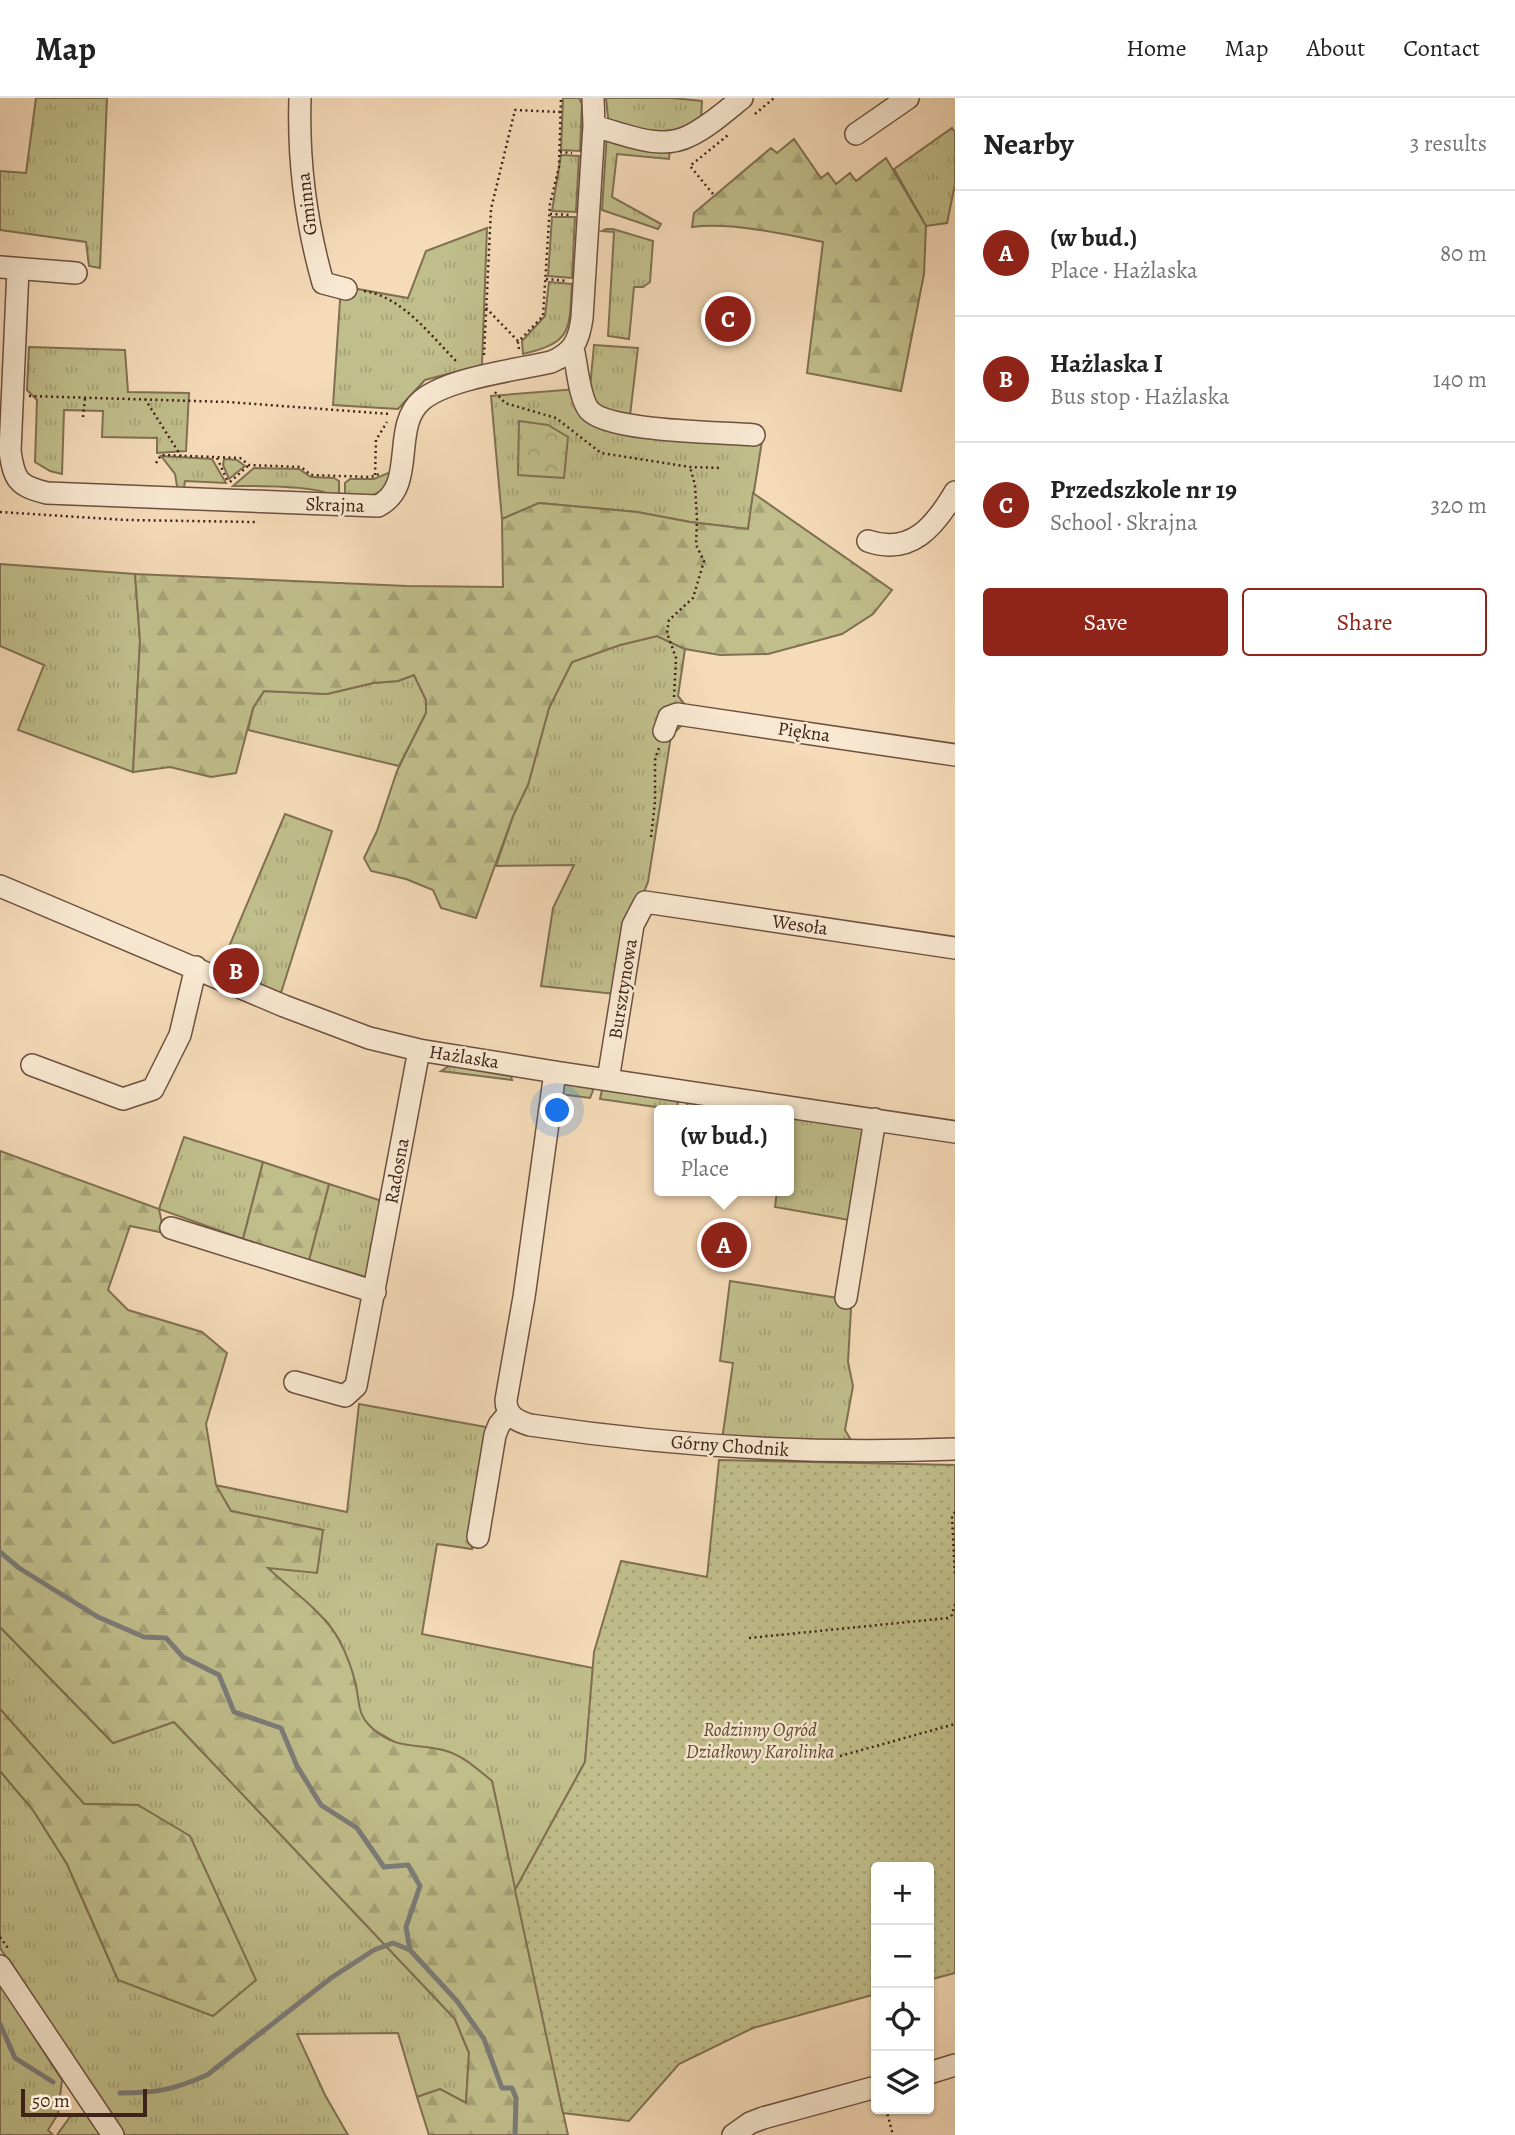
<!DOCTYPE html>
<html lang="en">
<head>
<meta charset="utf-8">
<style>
  body { margin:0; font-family:Alegreya,serif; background:#f6f6f6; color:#222 }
  .controls { position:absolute; right:21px; bottom:21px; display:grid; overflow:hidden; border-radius:7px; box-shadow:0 2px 5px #0004 }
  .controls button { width:63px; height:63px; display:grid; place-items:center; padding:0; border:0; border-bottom:2px solid #e0e0e0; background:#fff; color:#222; font:35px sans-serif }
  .scale { position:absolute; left:21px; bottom:18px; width:126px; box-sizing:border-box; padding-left:7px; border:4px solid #402318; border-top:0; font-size:19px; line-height:24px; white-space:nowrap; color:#402318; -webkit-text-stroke:5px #f8e8d1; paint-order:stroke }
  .you { position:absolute; left:558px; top:1013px; width:24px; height:24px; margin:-18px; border:5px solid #fff; border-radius:50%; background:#1a73e8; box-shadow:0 0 0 10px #1a73e833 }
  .badge { display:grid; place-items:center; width:46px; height:46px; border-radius:50%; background:#8f2418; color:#fff; font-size:23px; font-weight:700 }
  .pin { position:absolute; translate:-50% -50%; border:4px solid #fff; box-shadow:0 2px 7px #0006 }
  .popup { position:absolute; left:654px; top:1007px; width:140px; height:91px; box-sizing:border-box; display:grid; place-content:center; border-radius:7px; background:#fff; filter:drop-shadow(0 2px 5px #0005); font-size:23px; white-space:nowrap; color:#767676 }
  .popup b { font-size:26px; color:#222 }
  .popup::after { content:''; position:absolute; left:50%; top:100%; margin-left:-14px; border:14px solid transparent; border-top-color:#fff }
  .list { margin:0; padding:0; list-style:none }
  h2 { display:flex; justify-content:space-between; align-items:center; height:91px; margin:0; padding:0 28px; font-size:30px }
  h2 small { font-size:23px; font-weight:400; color:#767676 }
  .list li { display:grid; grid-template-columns:46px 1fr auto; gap:21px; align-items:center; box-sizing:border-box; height:126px; padding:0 28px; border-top:2px solid #e0e0e0 }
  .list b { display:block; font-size:26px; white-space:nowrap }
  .list p { margin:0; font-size:23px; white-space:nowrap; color:#767676 }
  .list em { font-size:23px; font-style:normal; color:#767676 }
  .actions { display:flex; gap:14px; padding:21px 28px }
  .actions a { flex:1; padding:16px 0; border:2px solid #8f2418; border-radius:7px; text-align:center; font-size:24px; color:#8f2418 }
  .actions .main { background:#8f2418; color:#fff }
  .icon { flex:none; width:38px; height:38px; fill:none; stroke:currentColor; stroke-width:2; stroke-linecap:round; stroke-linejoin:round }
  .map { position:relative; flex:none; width:955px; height:2037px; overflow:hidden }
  header { display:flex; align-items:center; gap:42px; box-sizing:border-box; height:98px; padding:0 35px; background:#fff; border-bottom:2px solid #e0e0e0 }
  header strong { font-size:33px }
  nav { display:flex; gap:38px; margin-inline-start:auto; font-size:24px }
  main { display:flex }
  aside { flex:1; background:#fff }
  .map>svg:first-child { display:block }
</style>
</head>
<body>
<header>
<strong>Map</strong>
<nav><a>Home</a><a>Map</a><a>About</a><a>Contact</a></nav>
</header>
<main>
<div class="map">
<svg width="955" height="2037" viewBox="0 0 955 2037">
  <defs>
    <pattern id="grass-tufts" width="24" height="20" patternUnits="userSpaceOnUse" patternTransform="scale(1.75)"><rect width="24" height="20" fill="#c0be8b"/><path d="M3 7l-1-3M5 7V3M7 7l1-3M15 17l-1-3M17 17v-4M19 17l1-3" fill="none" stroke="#a6a377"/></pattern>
    <pattern id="forest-firs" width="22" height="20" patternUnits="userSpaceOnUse" patternTransform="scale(1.75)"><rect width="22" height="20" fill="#c0be8b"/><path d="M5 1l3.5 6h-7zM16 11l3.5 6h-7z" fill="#a6a377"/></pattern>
    <pattern id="park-crowns" width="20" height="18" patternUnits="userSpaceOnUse" patternTransform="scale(1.75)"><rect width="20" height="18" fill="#c0be8b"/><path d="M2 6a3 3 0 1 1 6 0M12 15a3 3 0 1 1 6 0" fill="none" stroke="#a6a377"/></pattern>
    <pattern id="garden-dots" width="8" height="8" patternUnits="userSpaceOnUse" patternTransform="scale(1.75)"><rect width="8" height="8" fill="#c0be8b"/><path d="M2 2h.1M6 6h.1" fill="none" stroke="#a6a377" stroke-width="1.8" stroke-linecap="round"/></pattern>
  </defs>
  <rect width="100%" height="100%" fill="#f5dbb8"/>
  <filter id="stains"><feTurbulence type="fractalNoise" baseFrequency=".00286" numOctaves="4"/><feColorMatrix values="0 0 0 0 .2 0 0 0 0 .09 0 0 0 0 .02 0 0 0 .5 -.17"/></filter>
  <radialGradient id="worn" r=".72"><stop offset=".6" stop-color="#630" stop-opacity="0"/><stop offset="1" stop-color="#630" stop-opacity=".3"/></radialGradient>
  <path fill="url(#grass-tufts)" stroke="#807052" stroke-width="2" d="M36 0H107L100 170 89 168 86 144 0 132V73L26 75Z
    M563 0H579L582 6 580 53 561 52Z
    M606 0H672L702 3 701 21 670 51 669 61 617 56 612 99 661 126 658 131 602 112 608 19Z
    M952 30 955 34V86L947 125 926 128 894 71Z
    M561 57 579 58 576 114 552 113Z
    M552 119H575L572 180 548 178Z
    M487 130 482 267 425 282 398 311 333 307 341 188 408 200 426 153Z
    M606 131H613L653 143 650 184 643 189H634L629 241 608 238 614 134 602 133Z
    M549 184 572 186C569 232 573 244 523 256L522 243 545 218Z
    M594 247 638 250 629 326 589 301Z
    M29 249 125 252 128 294 189 295 186 353 157 355V340L102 339 103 313 64 312 62 376 50 373 35 364 37 302 27 292Z
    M577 291 581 308 762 343 748 431 690 424 637 414 539 405 502 421 491 298Z
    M161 358 212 361 226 385 185 383 183 395 178 394 175 376Z
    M224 361 237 362 245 368 229 381 223 367Z
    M254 370 299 371 311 379 334 380 339 383V399H334C323 387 253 388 233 388Z
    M393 373C383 400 371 398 345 402V385L350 381H374Z
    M0 466 135 476 140 543 133 674 18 632 44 567 0 548Z
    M657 538 685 551 678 598 687 609 682 627 671 638 648 784 641 801 615 896 541 888 553 810 574 767 496 768 513 718 528 687 549 610 572 564 620 547Z
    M414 577 426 602V615L399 668 248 632 253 610 264 593 327 596 373 585 398 583Z
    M285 716 332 733 281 895 220 870Z
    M460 967 510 975 512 982 441 973 449 968Z
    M558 984 594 990 590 1000 560 996Z
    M607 989 678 1002 677 1012 600 1001 602 992Z
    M688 1004 720 1006 724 1012H685Z
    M789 1017 866 1029 855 1123 775 1109 777 1093H789Z
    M184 1039 263 1064 243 1141 159 1111Z
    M329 1086 382 1103 369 1180 309 1162Z
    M730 1183 838 1200 851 1211 848 1264 853 1288 845 1332 851 1342H722L733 1265 720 1263Z
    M359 1306 486 1329 472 1451 437 1446 422 1536 593 1570 585 1664 515 1792 492 1683 443 1652 400 1647 374 1632 362 1620 358 1610 356 1587 340 1543 327 1524 267 1470 323 1432 231 1413 215 1387 347 1414Z
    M0 1529 113 1645 174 1624 455 1921 469 1955 466 2005 440 1991 417 1999 398 1935 297 1936 325 1997 348 2037H125L0 1850V1673L33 1712 67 1766 118 1882 138 1707 84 1706 0 1611Z
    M0 1886 62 1982 58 2016 48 2032 53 2037H0Z
    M72 2016 87 2017 101 2037H57Z"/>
  <path fill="url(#forest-firs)" stroke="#807052" stroke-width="2" d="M794 41 821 80 828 75 836 86 850 75 856 83 886 60 926 128 924 176 901 293 807 275 823 144C785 136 731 124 692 129L694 115 771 50 777 55Z
    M753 395 892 492 873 516 842 536 768 556 720 557 685 551 657 538 620 547 572 564 549 610 528 687 513 718 476 820 441 810 433 792 406 781 371 773 364 760 377 733 397 673 426 615V602L414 577 398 583 373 585 327 596 264 593 253 610 236 675 211 679 170 669 133 674 140 543 135 476 407 488 503 489 502 421 539 405 637 414 690 424 748 431Z
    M0 1053 159 1111 164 1135 130 1128 108 1192 128 1212 202 1234 227 1255 206 1326 216 1387 231 1413 323 1432 317 1475 268 1470C291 1492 324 1514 339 1542 346 1555 353 1574 356 1588 360 1606 357 1617 373 1631 397 1652 415 1645 443 1652 463 1657 477 1671 492 1683L568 2037H429L417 1999 440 1991 466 2005 469 1955 455 1921 174 1624 113 1645 0 1529Z
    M263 1064 329 1086 309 1162 243 1141Z
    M0 1611 84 1706 138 1707 190 1738 256 1882 213 1918 118 1882 67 1766 33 1712 0 1673Z"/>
  <path fill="url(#park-crowns)" stroke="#807052" stroke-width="2" d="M519 323 548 327 568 339 564 380 518 377Z"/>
  <path fill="url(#garden-dots)" stroke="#807052" stroke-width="2" d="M719 1362 955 1367V1875L929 1882V1769H876V1896L753 1930 679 1966 629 2023 563 2015 515 1792 585 1664 594 1554 621 1463 707 1479Z"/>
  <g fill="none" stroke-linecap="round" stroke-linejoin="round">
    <path stroke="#7b7c79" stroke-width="5" d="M0 1454 19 1470 98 1519 144 1539 166 1540 183 1559 219 1577 234 1614 281 1630 297 1668 321 1707 357 1730 384 1769 408 1767 420 1788 406 1829 410 1852 457 1903 484 1941 502 1990H512L516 2000 515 2037
      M0 1926 15 1960 53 1984
      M120 1995C156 1995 173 1992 207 1977L331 1880 374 1852 393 1845 410 1852"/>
    <g stroke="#6d5140" stroke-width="24">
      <path id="minor" d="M300 0C298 62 306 125 323 185L346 191
        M594 28C624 36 660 53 689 38 708 29 726 13 742 0
        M856 36 908 0
        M0 169 76 175
        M18 171 10 353C14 382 18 388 47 395L378 408C418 388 390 329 422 302 449 280 516 272 551 264 573 255 579 243 582 220L594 28 593 0
        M573 250C577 266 579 300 589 312 608 334 721 334 754 337
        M868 443C911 458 935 428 955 394
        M664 633 669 619 677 616 955 657
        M0 788 284 908 369 940 419 952 555 974 955 1034
        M32 967 123 1001 153 991 180 937 196 869
        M555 974 524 1199 506 1302C506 1318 517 1323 530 1327 671 1348 813 1357 955 1351
        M608 982 633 827 645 804 955 850
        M171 1130 375 1194
        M846 1200 875 1021
        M295 1284 345 1298 356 1288 419 952
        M478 1439 495 1337 499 1327 509 1315
        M0 1868 113 2037
        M929 1975 955 1967
        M733 2037 750 2025 763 2020 876 1989"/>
    </g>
    <path stroke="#402318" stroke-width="2.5" stroke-dasharray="2 3.5" stroke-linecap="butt" d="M755 16 774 0
      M560 54 572 55
      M713 96 690 68 728 37
      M550 116 571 117
      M546 181 567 183
      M364 193C403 199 431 238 457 264
      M486 210 518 243
      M519 251 518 244 543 218 550 106 559 69 561 0
      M484 257 491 111 515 12 561 14
      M495 294 505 305 556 320 601 355 690 369 722 370
      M29 298 228 304 390 316
      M145 301 181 358
      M83 319 85 300
      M217 360 227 382
      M156 365 161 357 240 360 249 367 301 369 311 377 371 379 379 376
      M375 377 376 342 387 324
      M230 384 249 367
      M0 414 126 422 255 424
      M674 599 676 560 667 535 669 522 693 500 704 463 696 447 697 422 695 387 690 369
      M651 739 655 704V662L659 650
      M955 1414 952 1418 955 1479
      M749 1540 948 1520 952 1517 955 1506
      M840 1658 955 1626
      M0 1839 8 1850
      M886 2011 893 2037"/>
    <use href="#minor" stroke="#f8e8d1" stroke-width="21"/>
  </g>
  <g text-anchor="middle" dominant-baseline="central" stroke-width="5" stroke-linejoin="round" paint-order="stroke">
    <g font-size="19" fill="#402318" stroke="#f8e8d1">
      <text transform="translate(307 106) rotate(-97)">Gminna</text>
      <text transform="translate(335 407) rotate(2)">Skrajna</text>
      <text transform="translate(804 634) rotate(8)">Piękna</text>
      <text transform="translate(800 827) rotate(8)">Wesoła</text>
      <text transform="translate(623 891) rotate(-81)">Bursztynowa</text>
      <text transform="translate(464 959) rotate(9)">Hażlaska</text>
      <text transform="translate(397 1073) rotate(-80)">Radosna</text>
      <text transform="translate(730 1348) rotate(4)">Górny Chodnik</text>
    </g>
    <g font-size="19" font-style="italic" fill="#604a35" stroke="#f8e8d1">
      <text x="760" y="1632">Rodzinny Ogród<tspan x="760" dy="22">Działkowy Karolinka</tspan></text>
    </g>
  </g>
  <rect width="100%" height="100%" filter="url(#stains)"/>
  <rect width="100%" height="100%" fill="url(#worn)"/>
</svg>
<div class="controls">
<button>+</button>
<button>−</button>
<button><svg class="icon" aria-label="locate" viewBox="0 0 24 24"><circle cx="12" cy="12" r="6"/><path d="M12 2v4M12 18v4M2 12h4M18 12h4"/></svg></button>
<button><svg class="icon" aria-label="layers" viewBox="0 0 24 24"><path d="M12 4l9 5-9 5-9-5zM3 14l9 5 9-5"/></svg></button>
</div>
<div class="scale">50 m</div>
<div class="you"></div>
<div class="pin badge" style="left:724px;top:1147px">A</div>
<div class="popup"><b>(w bud.)</b>Place</div>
<div class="pin badge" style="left:236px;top:873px">B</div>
<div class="pin badge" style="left:728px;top:221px">C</div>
</div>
<aside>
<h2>Nearby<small>3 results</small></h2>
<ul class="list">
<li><span class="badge">A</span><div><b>(w bud.)</b><p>Place · Hażlaska</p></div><em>80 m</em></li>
<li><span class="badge">B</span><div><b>Hażlaska I</b><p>Bus stop · Hażlaska</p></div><em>140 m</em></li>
<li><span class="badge">C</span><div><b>Przedszkole nr 19</b><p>School · Skrajna</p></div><em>320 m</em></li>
</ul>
<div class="actions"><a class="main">Save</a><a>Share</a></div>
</aside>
</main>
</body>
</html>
